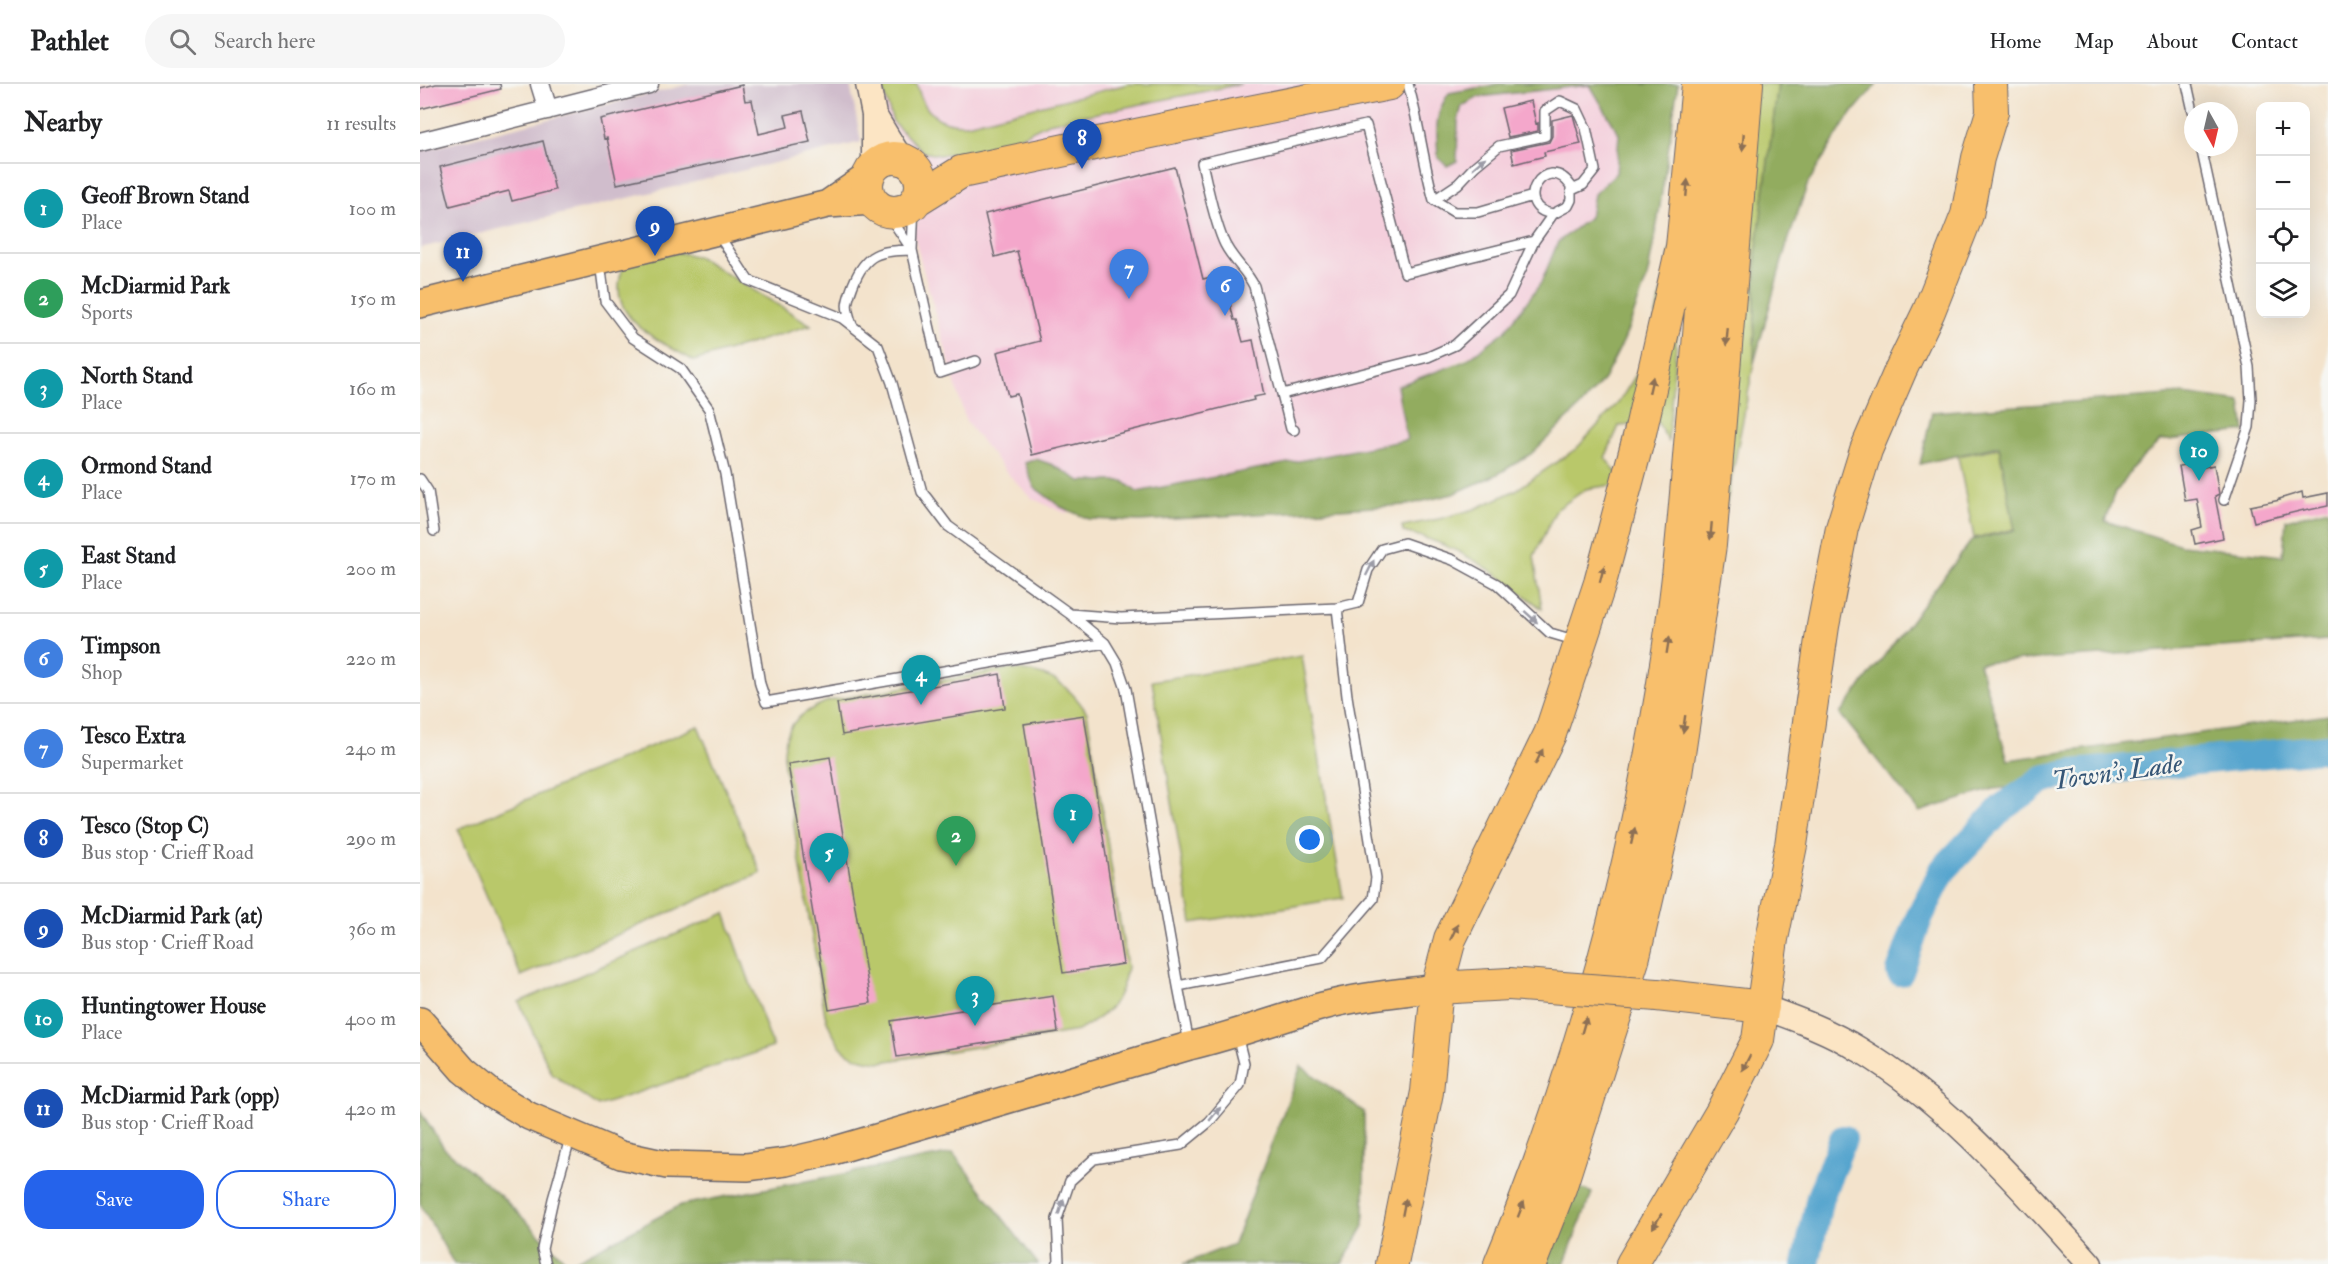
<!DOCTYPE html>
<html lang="en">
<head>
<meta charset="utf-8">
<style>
  body { margin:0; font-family:"IM FELL Double Pica",serif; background:#f6f6f6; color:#202124 }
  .controls { position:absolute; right:18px; top:18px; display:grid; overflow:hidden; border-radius:12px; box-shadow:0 6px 24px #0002 }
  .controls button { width:54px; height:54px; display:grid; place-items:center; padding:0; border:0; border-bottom:2px solid #e0e0e0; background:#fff; color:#202124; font:30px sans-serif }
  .compass { position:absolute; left:1764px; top:18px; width:54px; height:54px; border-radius:50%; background:#fff; box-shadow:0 6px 24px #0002; rotate:172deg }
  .you { position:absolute; left:890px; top:756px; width:21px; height:21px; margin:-15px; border:4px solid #fff; border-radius:50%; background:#1a73e8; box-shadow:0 0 0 9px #1a73e833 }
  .badge { display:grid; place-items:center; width:39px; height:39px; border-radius:50%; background:#2563eb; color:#fff; font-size:20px; font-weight:700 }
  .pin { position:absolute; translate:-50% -50px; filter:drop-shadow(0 2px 3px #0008) }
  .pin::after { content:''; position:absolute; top:32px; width:21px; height:18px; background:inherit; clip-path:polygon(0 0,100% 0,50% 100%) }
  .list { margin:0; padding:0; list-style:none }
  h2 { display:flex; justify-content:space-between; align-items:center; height:78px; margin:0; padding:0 24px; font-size:26px }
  h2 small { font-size:20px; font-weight:400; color:#757577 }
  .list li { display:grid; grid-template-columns:39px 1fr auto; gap:18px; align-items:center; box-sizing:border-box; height:90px; padding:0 24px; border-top:2px solid #e0e0e0 }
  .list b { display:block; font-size:22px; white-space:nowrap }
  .list p { margin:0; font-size:20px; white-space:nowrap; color:#757577 }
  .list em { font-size:20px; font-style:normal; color:#757577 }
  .actions { display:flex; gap:12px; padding:18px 24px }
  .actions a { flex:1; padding:14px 0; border:2px solid #2563eb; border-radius:24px; text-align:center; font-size:21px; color:#2563eb }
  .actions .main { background:#2563eb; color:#fff }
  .icon { flex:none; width:33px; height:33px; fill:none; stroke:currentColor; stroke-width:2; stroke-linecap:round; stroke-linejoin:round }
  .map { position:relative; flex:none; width:1908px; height:1180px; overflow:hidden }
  header { display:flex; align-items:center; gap:36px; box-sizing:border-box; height:84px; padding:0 30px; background:#fff; border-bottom:2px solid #e0e0e0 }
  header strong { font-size:28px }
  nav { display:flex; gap:33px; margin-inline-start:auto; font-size:21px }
  .search { width:420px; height:54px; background:#f6f6f6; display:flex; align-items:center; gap:15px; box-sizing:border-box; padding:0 21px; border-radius:33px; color:#757577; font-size:22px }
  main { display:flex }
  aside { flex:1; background:#fff }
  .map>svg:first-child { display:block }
</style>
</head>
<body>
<header>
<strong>Pathlet</strong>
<div class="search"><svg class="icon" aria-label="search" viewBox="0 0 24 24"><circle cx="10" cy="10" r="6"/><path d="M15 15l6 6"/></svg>Search here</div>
<nav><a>Home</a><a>Map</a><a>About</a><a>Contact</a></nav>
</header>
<main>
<aside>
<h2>Nearby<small>11 results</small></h2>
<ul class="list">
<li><span class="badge" style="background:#0f9aa8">1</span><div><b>Geoff Brown Stand</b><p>Place</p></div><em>100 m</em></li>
<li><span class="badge" style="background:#2e9e5b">2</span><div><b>McDiarmid Park</b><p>Sports</p></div><em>150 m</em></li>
<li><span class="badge" style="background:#0f9aa8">3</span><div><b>North Stand</b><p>Place</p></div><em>160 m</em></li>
<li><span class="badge" style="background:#0f9aa8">4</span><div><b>Ormond Stand</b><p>Place</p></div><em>170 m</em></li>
<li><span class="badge" style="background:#0f9aa8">5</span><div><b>East Stand</b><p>Place</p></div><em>200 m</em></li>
<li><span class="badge" style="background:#3f7fe0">6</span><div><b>Timpson</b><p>Shop</p></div><em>220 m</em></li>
<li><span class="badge" style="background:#3f7fe0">7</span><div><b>Tesco Extra</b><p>Supermarket</p></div><em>240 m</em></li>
<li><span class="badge" style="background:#1a4fb4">8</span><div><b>Tesco (Stop C)</b><p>Bus stop · Crieff Road</p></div><em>290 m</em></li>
<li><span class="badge" style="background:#1a4fb4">9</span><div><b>McDiarmid Park (at)</b><p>Bus stop · Crieff Road</p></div><em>360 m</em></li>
<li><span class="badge" style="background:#0f9aa8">10</span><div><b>Huntingtower House</b><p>Place</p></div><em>400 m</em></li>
<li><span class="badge" style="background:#1a4fb4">11</span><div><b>McDiarmid Park (opp)</b><p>Bus stop · Crieff Road</p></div><em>420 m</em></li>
</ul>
<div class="actions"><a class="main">Save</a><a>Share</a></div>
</aside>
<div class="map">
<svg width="1908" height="1180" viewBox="0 0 1908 1180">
  <rect width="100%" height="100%" fill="#f6f6f2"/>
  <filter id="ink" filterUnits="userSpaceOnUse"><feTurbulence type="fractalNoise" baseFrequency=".0167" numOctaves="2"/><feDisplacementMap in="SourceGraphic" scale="12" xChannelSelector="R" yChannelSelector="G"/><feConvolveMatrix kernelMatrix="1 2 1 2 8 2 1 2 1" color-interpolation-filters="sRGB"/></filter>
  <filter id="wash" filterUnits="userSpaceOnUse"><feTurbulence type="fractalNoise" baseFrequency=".008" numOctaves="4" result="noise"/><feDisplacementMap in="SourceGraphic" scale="24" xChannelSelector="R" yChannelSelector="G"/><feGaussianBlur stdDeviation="1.35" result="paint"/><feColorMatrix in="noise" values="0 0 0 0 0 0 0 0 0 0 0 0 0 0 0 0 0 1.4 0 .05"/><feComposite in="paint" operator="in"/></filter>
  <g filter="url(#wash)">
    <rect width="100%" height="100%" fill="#f3e3cc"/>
    <path fill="#f4cfdc" d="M457 0H1207L1210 75 1092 252 983 303 995 359 645 429 613 415 588 390 546 338 493 149 506 118 503 73 464 35Z"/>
    <path fill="#d0bdcc" d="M270 0H430L441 58 0 164V67Z"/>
    <path fill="#b9c86a" stroke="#6e7552" stroke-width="1.5" d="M461 0H497C503 28 518 41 547 40L708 0H821L628 39 591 57 550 68 519 71 503 68 473 38Z
      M1333 0H1358L1336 171 1334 279 1289 510Z
      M1272 71 1248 357 1238 339 1199 342 1185 374 1205 399 1166 405 1136 426 1114 472 1122 525C1080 491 1037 459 983 448L982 442 1019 435 1055 425 1096 406 1157 364 1199 318 1226 275Z
      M256 168 279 173 391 241 274 277C236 254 180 233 205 179Z
      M1579 364 1595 445 1554 454 1538 372Z
      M882 572 923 814 772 839 732 597Z
      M587 585C627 588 645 595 667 629L707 883C701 919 689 929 658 947L461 978C425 975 417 964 405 931L364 681C362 643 375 631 408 617Z
      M278 642 341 789 101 892 38 745Z
      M305 829 353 963 178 1022 132 990 99 918Z"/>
    <path fill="#92ac5e" stroke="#5a674c" stroke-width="1.5" d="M1079 0H1258L1238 135 1227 194 1204 256 1184 295 1160 323 1111 370 1078 390 1033 410 987 421 720 437 669 435 641 423 614 403 605 379 616 375 633 381 660 397H703L717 408 987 356 977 302 1045 277 1085 247 1121 199 1138 158 1170 133 1174 110 1196 89 1199 50 1170 1 1059 13 1042 22 1038 36 1037 77 1027 82 1018 74C1017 47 1013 32 1029 9Z
      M1358 0H1457L1427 35 1388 99 1365 166 1334 279 1336 171Z
      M1763 310 1821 318 1825 347 1740 357 1713 383 1693 413 1685 437 1761 461 1863 472 1866 436 1908 425V556L1559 579 1588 676 1908 631V677L1573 705 1499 728 1420 630 1552 456 1595 446 1579 362 1500 380 1512 328Z
      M881 982 944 1028V1142L922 1180H763L814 1160Z
      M0 1027 24 1064 84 1115 149 1180 261 1121 533 1069 618 1180H34L0 1120Z
      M1149 1099 1172 1109 1144 1180H1114Z"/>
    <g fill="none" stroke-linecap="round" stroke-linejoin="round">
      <path stroke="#54a4ce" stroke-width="28" d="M1480 888 1499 834 1523 786 1583 723 1624 695 1655 689 1908 664
        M1386 1180 1400 1113 1423 1055"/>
    </g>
    <g id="blocks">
      <path fill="#f4a7cb" d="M16 0H80L81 5 0 25V4Z
        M322 1 325 17 332 16 339 50 368 43 365 31 383 27 390 58 197 100 187 54 184 55 180 35Z
        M1111 17 1116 40 1118 39V47L1088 53 1081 24Z
        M1153 31 1161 60 1124 68 1125 72 1094 80 1091 66 1129 58 1132 52V36Z
        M123 57 135 106 92 117 89 107 30 122 20 83Z
        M755 83 783 195 803 190 814 236H817L823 258 833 256 844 311 833 313 834 316 612 371 597 310 588 312 577 268 620 257 597 167 575 173 565 130Z
        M1778 379 1779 384 1794 381 1799 410 1795 412 1803 454 1775 460 1772 446 1782 443 1777 415 1765 417 1759 382Z
        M1882 408 1883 414 1908 409V422L1889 426 1888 425 1834 438 1830 422 1860 416 1859 415Z
        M580 590 585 624 422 651 417 619Z
        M664 631 703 880 643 889 604 640Z
        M410 673 451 919 409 926 368 680Z
        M633 912 638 948 477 973 471 937Z"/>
    </g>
  </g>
  <g filter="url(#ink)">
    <use href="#blocks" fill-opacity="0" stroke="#6b666e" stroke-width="1.5"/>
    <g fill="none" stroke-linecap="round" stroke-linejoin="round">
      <g stroke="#6b666e" stroke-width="12">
        <path id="lane" d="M988 0C999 38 1003 78 1014 116L1034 128H1058L1113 112
          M1767 0 1773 27
          M1781 63 1829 283 1831 316 1829 343 1804 416
          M1014 116 1038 100 1055 82 1079 62 1125 52V27L1140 17 1157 25 1166 44 1175 86 1163 101 1152 106
          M494 120 492 166 520 289 556 277
          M466 127 492 166
          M298 150 328 196 422 234 458 262 472 299 502 408 506 413 528 442 650 530 685 559 697 579 706 605 758 902 902 874 953 815 956 794 927 612 917 524 701 534 650 530
          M1114 157 985 189 946 41 782 79C788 104 793 132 803 156 810 174 826 185 834 202L862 310 1008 273 1035 261 1089 211 1114 157 1133 130 1148 122 1151 116V102C1126 65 1090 124 1133 130
          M180 178 185 217 213 254 261 285 289 325 305 390 340 600 346 618 685 559
          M432 241C425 221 426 220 433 201 446 168 459 167 492 166
          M862 310 871 345 874 346
          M0 395 8 407 14 447
          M917 524 938 519 948 486 962 465 984 459 1033 476 1077 500 1130 549 1147 554 1156 550
          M758 902 769 959
          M126 1180 122 1165 133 1115 151 1051
          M637 1180 639 1177 637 1135 650 1097 674 1075 761 1061 789 1038 820 1001 824 979 817 951"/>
      </g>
      <g stroke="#6b666e" stroke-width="21">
        <path id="street" d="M120 0 128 26
          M0 58 229 0"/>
      </g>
      <g stroke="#6b666e" stroke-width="27">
        <path id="secondary" d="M448 0 454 31V83
          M454 31 480 74
          M1343 923C1376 935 1410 947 1440 966 1530 1020 1600 1103 1670 1180"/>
      </g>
      <g stroke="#6b666e" stroke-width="30">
        <path id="primary" d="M409 119 448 92
          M0 220 408 120 453 117
          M0 937 43 986 71 1009 109 1032 201 1071 247 1081 327 1083 366 1078 409 1068 769 962C815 951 858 935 903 922 940 912 979 909 1017 904"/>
      </g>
      <g stroke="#6b666e" stroke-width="34">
        <path id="highway" d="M447 101a27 27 0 1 1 54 0a27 27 0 1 1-54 0Z
          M496 116 541 88 764 41 969 0
          M1017 904 1089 900
          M1237 911 1343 923
          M972 1180 1007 1008 1017 904 1030 855 1130 650 1180 499 1220 349 1262 163 1278 0
          M1080 1180C1166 972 1224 749 1254 525 1263 460 1267 393 1273 326 1282 218 1290 109 1299 0
          M1110 1180 1140 1104 1213 876 1256 690 1290 461 1327 0
          M1212 1180 1302 1027 1338 956 1352 855 1371 761 1403 542 1422 444 1446 366 1481 285 1509 227 1547 131 1558 74 1572 28 1571 0"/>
      </g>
      <use href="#lane" stroke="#fff" stroke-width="9"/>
      <use href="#street" stroke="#fff" stroke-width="18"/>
      <use href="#secondary" stroke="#fce5c4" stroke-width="24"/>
      <use href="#primary" stroke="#f8bf6c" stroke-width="27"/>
      <use href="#highway" stroke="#f8bf6c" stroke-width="32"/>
      <g stroke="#6b666e" stroke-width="34" stroke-linecap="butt">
        <path id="highway-bridge" d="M1089 900 1237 911"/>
      </g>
      <use href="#highway-bridge" stroke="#f8bf6c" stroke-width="32"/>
    </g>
    <defs><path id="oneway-solid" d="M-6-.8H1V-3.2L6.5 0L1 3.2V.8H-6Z" transform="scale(1.5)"/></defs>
    <g fill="#8d7054">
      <use href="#oneway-solid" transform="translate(1323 58) rotate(95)"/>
      <use href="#oneway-solid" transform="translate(1267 104) rotate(-85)"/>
      <use href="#oneway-solid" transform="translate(1307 253) rotate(95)"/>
      <use href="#oneway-solid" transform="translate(1231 301) rotate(-77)"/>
      <use href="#oneway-solid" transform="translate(1291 447) rotate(95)"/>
      <use href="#oneway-solid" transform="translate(1182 490) rotate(-75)"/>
      <use href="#oneway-solid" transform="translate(1248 561) rotate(-81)"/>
      <use href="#oneway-solid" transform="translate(1264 640) rotate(98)"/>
      <use href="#oneway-solid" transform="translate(1119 673) rotate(-64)"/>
      <use href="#oneway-solid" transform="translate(1213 752) rotate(-77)"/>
      <use href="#oneway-solid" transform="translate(1034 848) rotate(-65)"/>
      <use href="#oneway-solid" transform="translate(1164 941) rotate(-74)"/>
      <use href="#oneway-solid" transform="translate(1326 979) rotate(117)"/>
      <use href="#oneway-solid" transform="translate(984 1123) rotate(-79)"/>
      <use href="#oneway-solid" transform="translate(1101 1125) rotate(-69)"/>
      <use href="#oneway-solid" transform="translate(1237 1137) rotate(121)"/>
    </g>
    <g fill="#9c9ca7">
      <use href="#oneway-solid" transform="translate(1059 79) rotate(-41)"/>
      <use href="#oneway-solid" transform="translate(950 484) rotate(-63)"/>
      <use href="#oneway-solid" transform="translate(1111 533) rotate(42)"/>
      <use href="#oneway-solid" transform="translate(795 1030) rotate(-50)"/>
      <use href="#oneway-solid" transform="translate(641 1123) rotate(-72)"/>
    </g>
  </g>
  <g text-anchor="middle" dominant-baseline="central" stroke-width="5" stroke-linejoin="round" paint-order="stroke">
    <g font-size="27" font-style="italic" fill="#365676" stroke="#f6f6f2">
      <text transform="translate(1697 688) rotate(-8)">Town's Lade</text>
    </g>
  </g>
</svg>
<div class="controls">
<button>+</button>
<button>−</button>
<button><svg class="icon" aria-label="locate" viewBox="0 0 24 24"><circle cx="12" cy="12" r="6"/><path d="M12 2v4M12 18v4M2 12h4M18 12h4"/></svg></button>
<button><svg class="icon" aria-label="layers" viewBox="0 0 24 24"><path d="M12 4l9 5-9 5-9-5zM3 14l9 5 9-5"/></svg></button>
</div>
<svg class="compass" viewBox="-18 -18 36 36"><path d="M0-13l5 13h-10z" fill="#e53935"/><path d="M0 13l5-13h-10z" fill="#757577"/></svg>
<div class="you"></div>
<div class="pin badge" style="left:653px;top:760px;background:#0f9aa8">1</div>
<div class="pin badge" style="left:536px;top:782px;background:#2e9e5b">2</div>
<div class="pin badge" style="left:555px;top:942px;background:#0f9aa8">3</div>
<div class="pin badge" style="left:501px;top:621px;background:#0f9aa8">4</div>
<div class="pin badge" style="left:409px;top:799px;background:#0f9aa8">5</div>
<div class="pin badge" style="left:805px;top:232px;background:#3f7fe0">6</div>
<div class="pin badge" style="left:709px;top:215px;background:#3f7fe0">7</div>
<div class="pin badge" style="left:662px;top:85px;background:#1a4fb4">8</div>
<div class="pin badge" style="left:235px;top:172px;background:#1a4fb4">9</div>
<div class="pin badge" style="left:1779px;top:397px;background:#0f9aa8">10</div>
<div class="pin badge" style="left:43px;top:198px;background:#1a4fb4">11</div>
</div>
</main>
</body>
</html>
